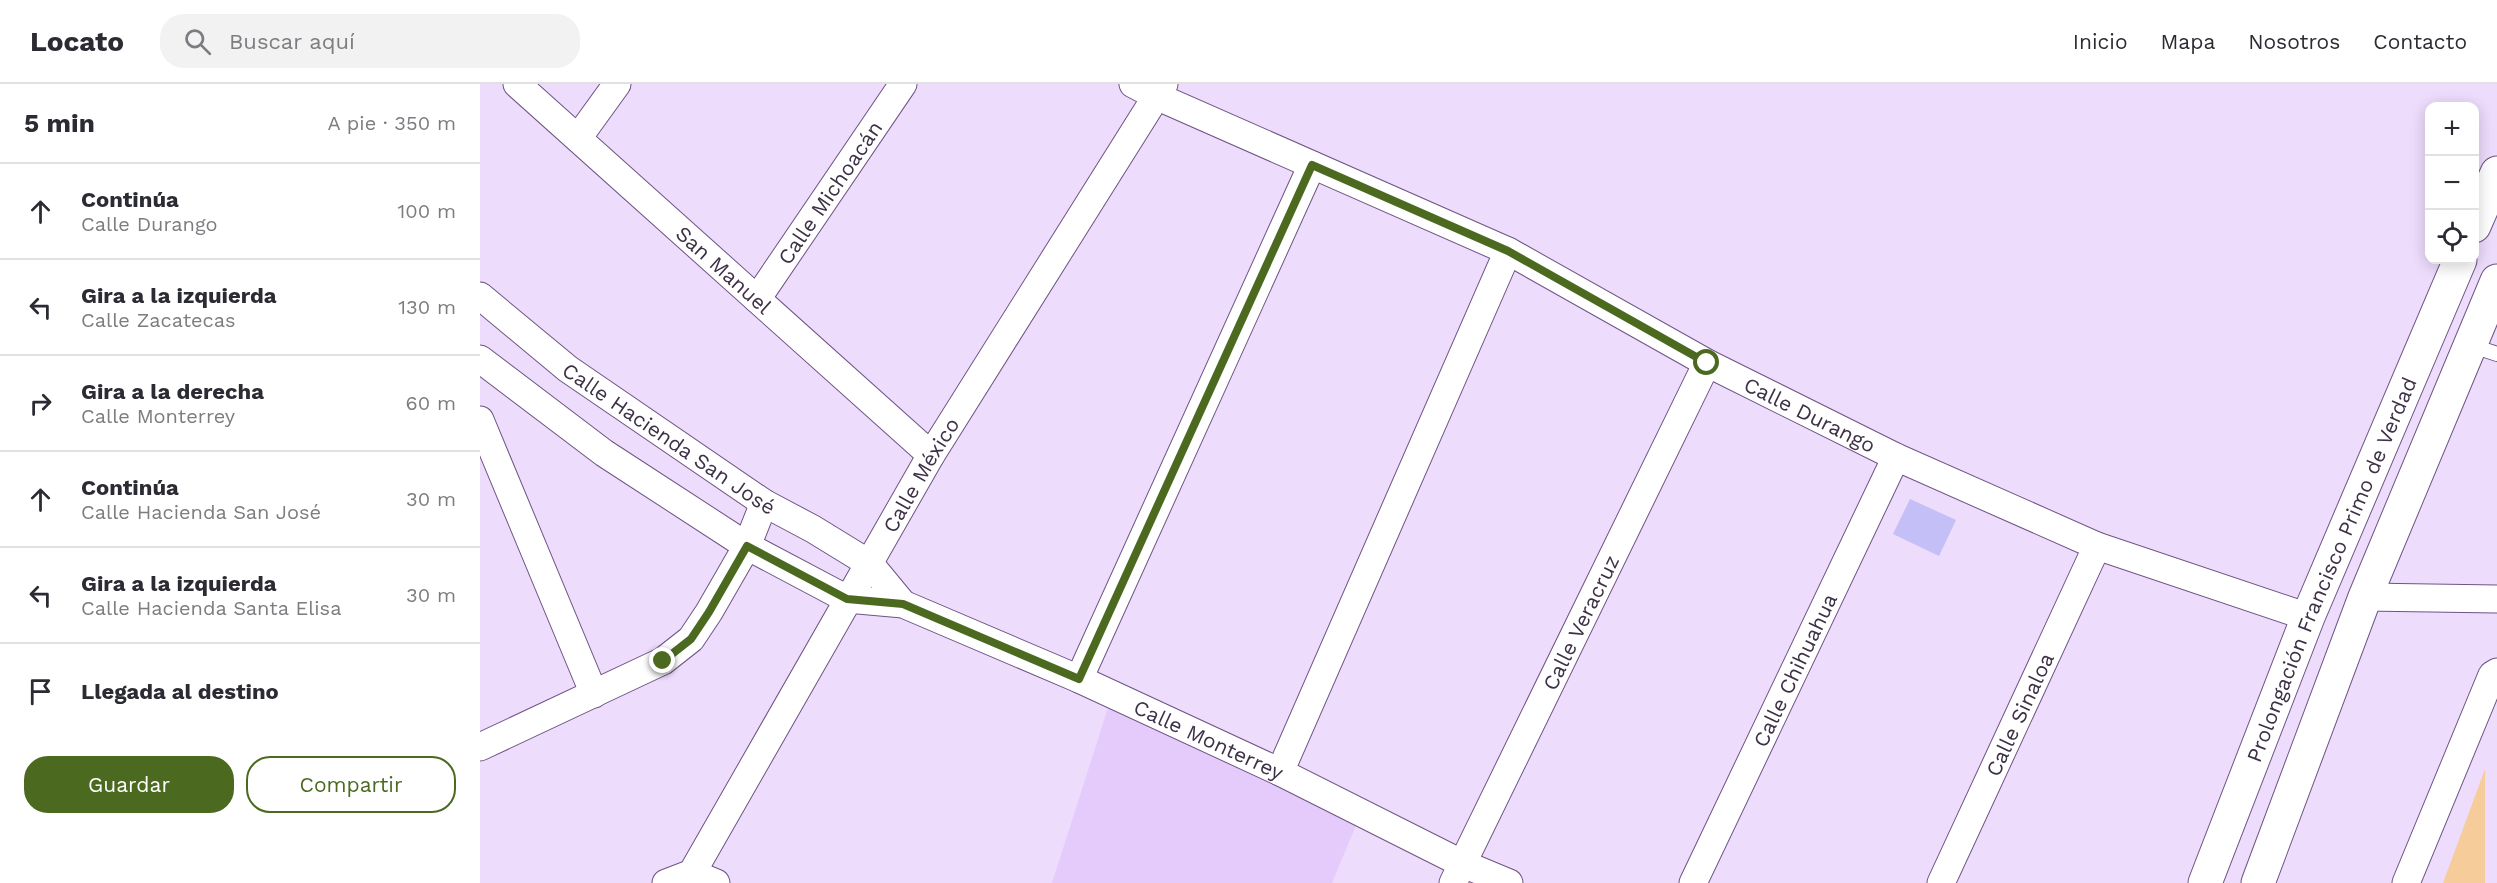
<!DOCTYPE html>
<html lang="es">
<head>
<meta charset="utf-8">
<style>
  body { margin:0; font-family:"Work Sans",sans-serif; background:#f2f2f3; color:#2b2b33 }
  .controls { position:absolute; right:18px; top:18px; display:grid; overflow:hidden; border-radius:12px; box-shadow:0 3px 15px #0003 }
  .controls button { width:54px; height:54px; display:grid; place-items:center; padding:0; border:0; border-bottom:2px solid #e1e1e2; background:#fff; color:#2b2b33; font:30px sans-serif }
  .stop { position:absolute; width:18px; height:18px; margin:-14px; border:4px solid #4b6a20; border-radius:50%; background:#fff }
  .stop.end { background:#4b6a20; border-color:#fff; box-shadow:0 2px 6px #0008 }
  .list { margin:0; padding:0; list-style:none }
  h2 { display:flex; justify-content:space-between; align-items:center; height:78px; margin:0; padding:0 24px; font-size:26px }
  h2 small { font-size:20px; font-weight:400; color:#7c7c81 }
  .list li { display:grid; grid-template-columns:39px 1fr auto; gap:18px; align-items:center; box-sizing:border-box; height:96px; padding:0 24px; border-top:2px solid #e1e1e2 }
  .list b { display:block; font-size:22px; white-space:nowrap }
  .list p { margin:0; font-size:20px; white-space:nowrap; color:#7c7c81 }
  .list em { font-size:20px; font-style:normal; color:#7c7c81 }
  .actions { display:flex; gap:12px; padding:18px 24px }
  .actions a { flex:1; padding:14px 0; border:2px solid #4b6a20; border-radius:24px; text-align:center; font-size:21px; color:#4b6a20 }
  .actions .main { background:#4b6a20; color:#fff }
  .icon { flex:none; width:33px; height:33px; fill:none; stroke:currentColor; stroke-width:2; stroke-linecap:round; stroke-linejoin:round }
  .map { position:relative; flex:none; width:2017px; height:799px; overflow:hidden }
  header { display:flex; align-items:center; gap:36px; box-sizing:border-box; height:84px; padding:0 30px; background:#fff; border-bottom:2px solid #e1e1e2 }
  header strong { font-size:28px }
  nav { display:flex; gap:33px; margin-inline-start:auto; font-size:21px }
  .search { width:420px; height:54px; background:#f2f2f3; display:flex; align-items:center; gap:15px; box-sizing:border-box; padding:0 21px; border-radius:24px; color:#7c7c81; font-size:22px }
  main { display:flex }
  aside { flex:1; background:#fff }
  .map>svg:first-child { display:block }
</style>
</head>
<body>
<header>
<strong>Locato</strong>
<div class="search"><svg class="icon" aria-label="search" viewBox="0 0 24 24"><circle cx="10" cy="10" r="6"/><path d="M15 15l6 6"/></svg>Buscar aquí</div>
<nav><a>Inicio</a><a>Mapa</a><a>Nosotros</a><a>Contacto</a></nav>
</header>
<main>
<aside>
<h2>5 min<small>A pie · 350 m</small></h2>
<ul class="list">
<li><svg class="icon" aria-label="ahead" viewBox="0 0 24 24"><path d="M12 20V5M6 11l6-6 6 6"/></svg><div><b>Continúa</b><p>Calle Durango</p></div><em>100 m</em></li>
<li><svg class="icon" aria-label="left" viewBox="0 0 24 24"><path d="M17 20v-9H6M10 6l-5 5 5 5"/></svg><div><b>Gira a la izquierda</b><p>Calle Zacatecas</p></div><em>130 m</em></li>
<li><svg class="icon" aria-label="right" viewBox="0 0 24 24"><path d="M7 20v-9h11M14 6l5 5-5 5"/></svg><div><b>Gira a la derecha</b><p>Calle Monterrey</p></div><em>60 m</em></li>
<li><svg class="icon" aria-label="ahead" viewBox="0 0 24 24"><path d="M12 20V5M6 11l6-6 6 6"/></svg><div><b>Continúa</b><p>Calle Hacienda San José</p></div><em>30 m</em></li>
<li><svg class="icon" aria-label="left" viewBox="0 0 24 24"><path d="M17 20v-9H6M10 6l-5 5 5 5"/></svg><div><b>Gira a la izquierda</b><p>Calle Hacienda Santa Elisa</p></div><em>30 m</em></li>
<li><svg class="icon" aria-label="arrive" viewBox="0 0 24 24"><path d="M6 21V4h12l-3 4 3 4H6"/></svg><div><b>Llegada al destino</b></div></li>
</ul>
<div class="actions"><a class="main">Guardar</a><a>Compartir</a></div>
</aside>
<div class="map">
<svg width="2017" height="799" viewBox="0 0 2017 799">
  <rect width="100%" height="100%" fill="#eddcfc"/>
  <path fill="#e5cbfb" d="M628 624 879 734 852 799H572Z"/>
  <path fill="#f7cc9b" d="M2005 685V799H1963Z"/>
  <path fill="#c5bff7" d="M1430 415 1476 436 1459 472 1413 450Z"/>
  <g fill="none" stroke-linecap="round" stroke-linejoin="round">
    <g stroke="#6e5483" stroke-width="16">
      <path id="service" d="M1990 261 2017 270"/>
    </g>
    <g stroke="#6e5483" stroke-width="29">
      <g id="minor">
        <path id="s1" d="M37 0 451 371"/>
        <path id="s2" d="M653 0 676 12 1028 167 1227 279 1416 373 1617 462 1828 533"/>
        <path d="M98 54 137 0"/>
        <path id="s3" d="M0 212 88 285 284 419 333 445 390 480 423 520"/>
        <path id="s4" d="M277 215 423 0"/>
        <path id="s5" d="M0 275 124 369 267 462 367 515 423 520 599 595 800 688 981 779 1029 799"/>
        <path d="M0 336 114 610"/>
        <path d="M1885 513 2017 515"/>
        <path d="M599 595 832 81"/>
        <path d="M0 663 183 577 211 555 229 528 267 462 284 419"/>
        <path d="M800 688 1028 167"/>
        <path id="s6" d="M212 789 451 371 684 0"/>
        <path d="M212 789 236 799"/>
        <path d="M186 799 212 789"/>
        <path id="s7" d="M973 799 1227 279"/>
        <path id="s8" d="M1213 799 1416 373"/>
        <path id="s9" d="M1461 799 1617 462"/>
        <path d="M1926 799 2012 591 2017 588"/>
      </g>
    </g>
    <g stroke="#6e5483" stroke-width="35">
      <g id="secondary">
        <path d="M1994 142 2017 89"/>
        <path id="s10" d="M1725 799 1828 533 1980 176"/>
        <path d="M1778 799 1885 513 2017 197"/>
      </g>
    </g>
    <use href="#service" stroke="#fff" stroke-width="14"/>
    <use href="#minor" stroke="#fff" stroke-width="27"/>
    <use href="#secondary" stroke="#fff" stroke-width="33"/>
  </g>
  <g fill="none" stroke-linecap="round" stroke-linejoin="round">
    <path stroke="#4b6a20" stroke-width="8" d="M183 577 211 555 229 528 267 462 367 515 423 520 599 595 832 81 1028 167 1227 279"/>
  </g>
  <g text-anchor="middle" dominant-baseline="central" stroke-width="5" stroke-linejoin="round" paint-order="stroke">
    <g font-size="21" fill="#3d3146" stroke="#f4eef9">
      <text stroke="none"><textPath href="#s4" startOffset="129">Calle Michoacán</textPath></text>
      <text stroke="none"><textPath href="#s1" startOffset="278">San Manuel</textPath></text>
      <text stroke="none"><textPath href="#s2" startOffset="754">Calle Durango</textPath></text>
      <text stroke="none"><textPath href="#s3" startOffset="237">Calle Hacienda San José</textPath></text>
      <text stroke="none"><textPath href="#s6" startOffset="459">Calle México</textPath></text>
      <text stroke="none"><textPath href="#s10" startOffset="338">Prolongación Francisco Primo de Verdad</textPath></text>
      <text stroke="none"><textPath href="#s7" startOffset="290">Calle Veracruz</textPath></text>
      <text stroke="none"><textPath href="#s8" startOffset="236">Calle Chihuahua</textPath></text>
      <text stroke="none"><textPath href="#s9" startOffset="186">Calle Sinaloa</textPath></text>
      <text stroke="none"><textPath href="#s5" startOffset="830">Calle Monterrey</textPath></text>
    </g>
  </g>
</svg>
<div class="controls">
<button>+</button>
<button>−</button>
<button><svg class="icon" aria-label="locate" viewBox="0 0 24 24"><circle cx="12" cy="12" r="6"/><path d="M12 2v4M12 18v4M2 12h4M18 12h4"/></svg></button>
</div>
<div class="stop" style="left:1227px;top:279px"></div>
<div class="stop end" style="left:183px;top:577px"></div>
</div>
</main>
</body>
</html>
